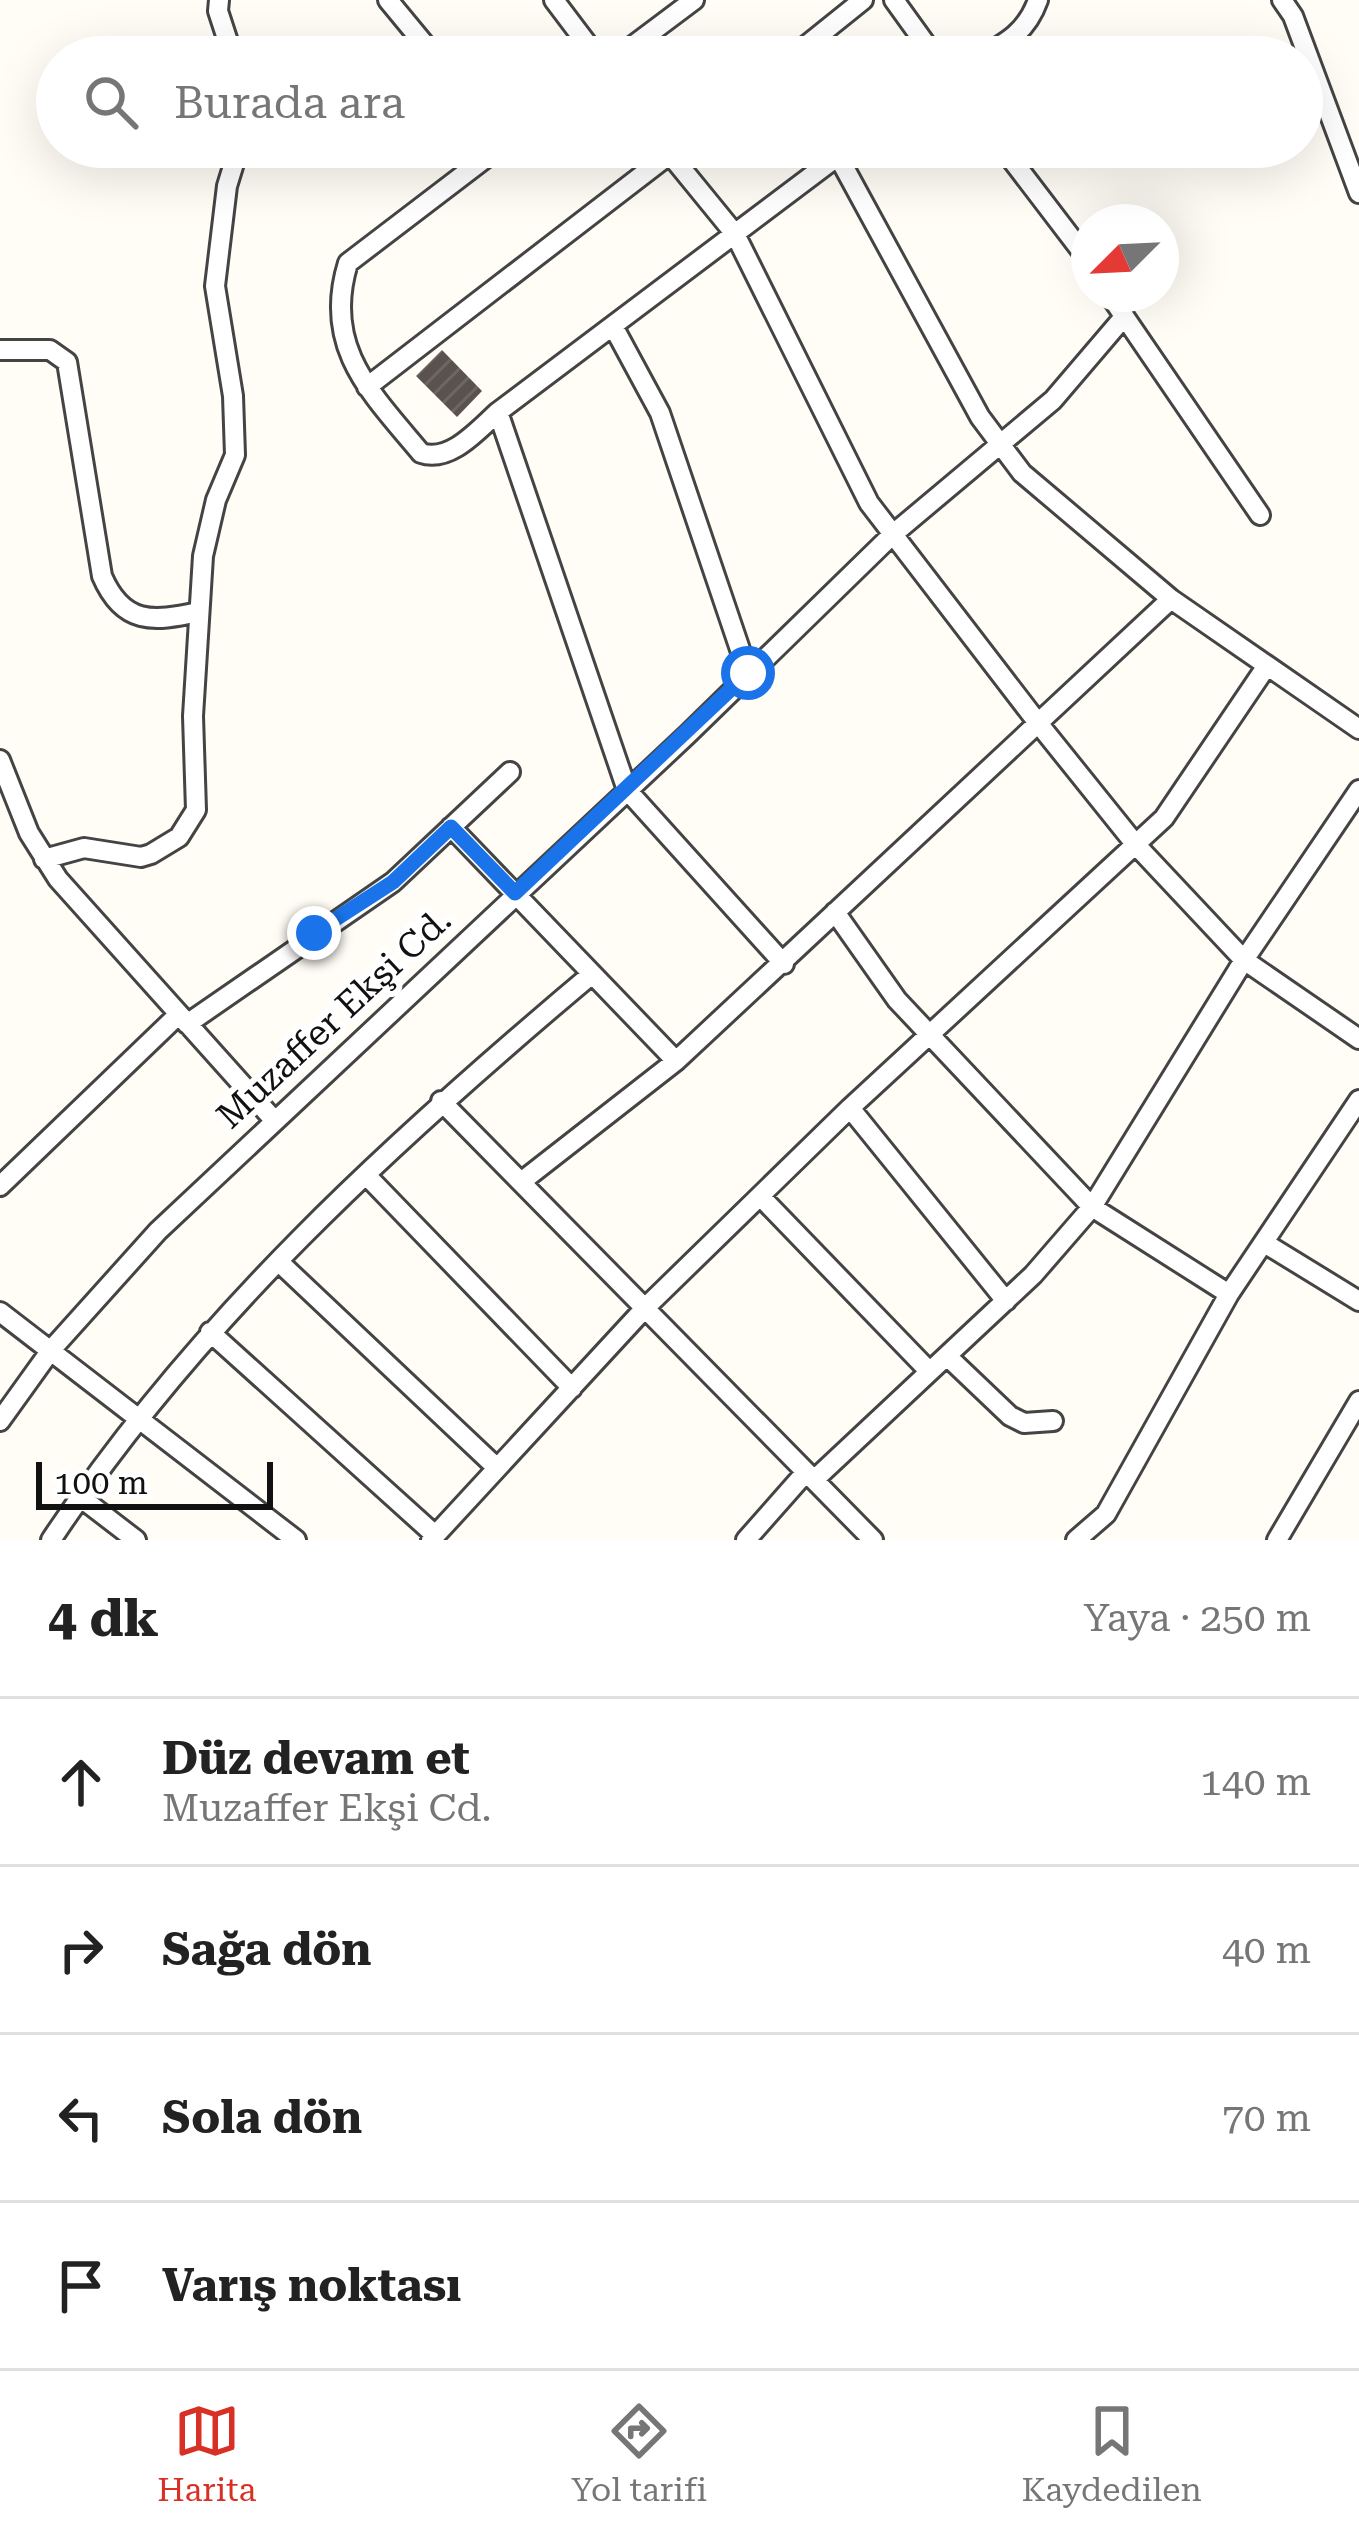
<!DOCTYPE html>
<html lang="tr">
<head>
<meta charset="utf-8">
<style>
  body { margin:0; font-family:"Roboto Serif",serif; background:#f2f2f2; color:#222 }
  .compass { position:absolute; left:1071px; top:204px; width:108px; height:108px; border-radius:50%; background:#fff; box-shadow:0 12px 48px #0002; rotate:246deg }
  .scale { position:absolute; left:36px; bottom:30px; width:237px; box-sizing:border-box; padding-left:12px; border:6px solid #111; border-top:0; font-size:33px; line-height:42px; white-space:nowrap; color:#111; -webkit-text-stroke:9px #fff; paint-order:stroke }
  .stop { position:absolute; width:36px; height:36px; margin:-27px; border:9px solid #1a73e8; border-radius:50%; background:#fff }
  .stop.end { background:#1a73e8; border-color:#fff; box-shadow:0 3px 12px #0008 }
  .list { margin:0; padding:0; list-style:none }
  h2 { display:flex; justify-content:space-between; align-items:center; height:156px; margin:0; padding:0 48px; font-size:51px }
  h2 small { font-size:39px; font-weight:400; color:#767676 }
  .list li { display:grid; grid-template-columns:78px 1fr auto; gap:36px; align-items:center; box-sizing:border-box; height:168px; padding:0 48px; border-top:3px solid #e0e0e0 }
  .list b { display:block; font-size:45px; white-space:nowrap }
  .list p { margin:0; font-size:39px; white-space:nowrap; color:#767676 }
  .list em { font-size:39px; font-style:normal; color:#767676 }
  .icon { flex:none; width:66px; height:66px; fill:none; stroke:currentColor; stroke-width:2; stroke-linecap:round; stroke-linejoin:round }
  .map { position:relative; flex:none; width:1359px; height:1540px; overflow:hidden }
  .search { position:absolute; background:#fff; box-shadow:0 12px 48px #0002; left:36px; right:36px; top:36px; height:132px; display:flex; align-items:center; gap:30px; box-sizing:border-box; padding:0 42px; border-radius:66px; color:#767676; font-size:45px }
  .sheet { height:828px; background:#fff }
  nav { display:flex; justify-content:space-around; align-items:center; box-sizing:border-box; height:168px; border-top:3px solid #e0e0e0; background:#fff; font-size:33px; color:#767676 }
  nav a { display:grid; justify-items:center; gap:6px }
  nav .on { color:#d93025 }
  .map>svg:first-child { display:block }
</style>
</head>
<body>
<div class="map">
<svg width="1359" height="1540" viewBox="0 0 1359 1540">
  <defs>
    <pattern id="building-hatch" width="6" height="6" patternUnits="userSpaceOnUse" patternTransform="scale(3)"><rect width="6" height="6" fill="#5a524d"/><path d="M-1 1l2-2M0 6l6-6M5 7l2-2" fill="none" stroke="#6d6662"/></pattern>
  </defs>
  <rect width="100%" height="100%" fill="#fffdf5"/>
  <path fill="url(#building-hatch)" d="M442 350 482 391 457 417 416 376Z"/>
  <g fill="none" stroke-linecap="round" stroke-linejoin="round">
    <g stroke="#444" stroke-width="24">
      <path id="minor" d="M219 0 218 11 233 57
        M388 0 435 57
        M554 0 597 57
        M894 0 935 57
        M1282 0 1293 16 1359 193
        M618 57 694 0
        M792 57 863 0
        M981 57C1008 42 1027 31 1038 0
        M500 147 348 263C322 347 371 393 421 453 450 463 478 430 498 412L850 147
        M664 147 735 234 869 503 1038 723 1136 845 1244 960 1359 1039
        M1002 147 1089 261
        M839 158 980 417 1022 473 1171 599 1359 729
        M1109 294 1260 515
        M613 326 660 413 748 673
        M0 350H50L67 362 102 576C123 625 153 622 198 612
        M367 387 675 150
        M498 412 627 790 784 964
        M0 760 29 833 58 879 274 1120
        M451 827 676 1061
        M44 859 84 848 141 857 151 854 179 837 196 810 193 716 203 556 216 500 235 455 233 396 215 286 227 186 239 147
        M835 912 897 1000 1092 1207 1229 1294
        M187 1024 393 882 510 772
        M441 1101 873 1540
        M850 1108 1006 1301
        M367 1176 572 1388
        M521 1182 676 1061 1171 599
        M0 1186 178 1015
        M760 1196 929 1371
        M1266 1244 1359 1301
        M279 1262 496 1467
        M0 1312 296 1540
        M210 1332 435 1535
        M947 1356 1010 1416 1024 1423 1053 1421
        M0 1421 51 1350 158 1231 687 735 892 535 1053 400 1123 318
        M814 1480 1033 1275 1092 1207 1244 960 1359 790
        M80 1497 136 1540
        M51 1540C196 1321 392 1142 592 974
        M431 1540 645 1308 850 1108 1164 818 1266 667
        M746 1540 806 1472
        M1076 1540 1106 1514 1229 1294 1359 1100
        M1277 1540 1359 1401"/>
    </g>
    <use href="#minor" stroke="#fff" stroke-width="18"/>
  </g>
  <g fill="none" stroke-linecap="round" stroke-linejoin="round">
    <path stroke="#1a73e8" stroke-width="15" d="M314 933 393 882 451 827 515 893 748 673"/>
  </g>
  <g text-anchor="middle" dominant-baseline="central" stroke-width="12" stroke-linejoin="round" paint-order="stroke">
    <g font-size="36" fill="#111" stroke="#fff">
      <text transform="translate(334 1018) rotate(-43)">Muzaffer Ekşi Cd.</text>
    </g>
  </g>
</svg>
<svg class="compass" viewBox="-18 -18 36 36"><path d="M0-13l5 13h-10z" fill="#e53935"/><path d="M0 13l5-13h-10z" fill="#767676"/></svg>
<div class="scale">100 m</div>
<div class="stop" style="left:748px;top:673px"></div>
<div class="stop end" style="left:314px;top:933px"></div>
<div class="search"><svg class="icon" aria-label="search" viewBox="0 0 24 24"><circle cx="10" cy="10" r="6"/><path d="M15 15l6 6"/></svg>Burada ara</div>
</div>
<section class="sheet">
<h2>4 dk<small>Yaya · 250 m</small></h2>
<ul class="list">
<li><svg class="icon" aria-label="ahead" viewBox="0 0 24 24"><path d="M12 20V5M6 11l6-6 6 6"/></svg><div><b>Düz devam et</b><p>Muzaffer Ekşi Cd.</p></div><em>140 m</em></li>
<li><svg class="icon" aria-label="right" viewBox="0 0 24 24"><path d="M7 20v-9h11M14 6l5 5-5 5"/></svg><div><b>Sağa dön</b></div><em>40 m</em></li>
<li><svg class="icon" aria-label="left" viewBox="0 0 24 24"><path d="M17 20v-9H6M10 6l-5 5 5 5"/></svg><div><b>Sola dön</b></div><em>70 m</em></li>
<li><svg class="icon" aria-label="arrive" viewBox="0 0 24 24"><path d="M6 21V4h12l-3 4 3 4H6"/></svg><div><b>Varış noktası</b></div></li>
</ul>
</section>
<nav>
<a class="on"><svg class="icon" aria-label="map" viewBox="0 0 24 24"><path d="M3 6l6-2 6 2 6-2v14l-6 2-6-2-6 2zM9 4v14M15 6v14"/></svg>Harita</a>
<a><svg class="icon" aria-label="directions" viewBox="0 0 24 24"><path d="M12 3l9 9-9 9-9-9zM9 14v-3h6M13 9l2 2-2 2"/></svg>Yol tarifi</a>
<a><svg class="icon" aria-label="saved" viewBox="0 0 24 24"><path d="M7 4h10v16l-5-4-5 4z"/></svg>Kaydedilen</a>
</nav>
</body>
</html>
